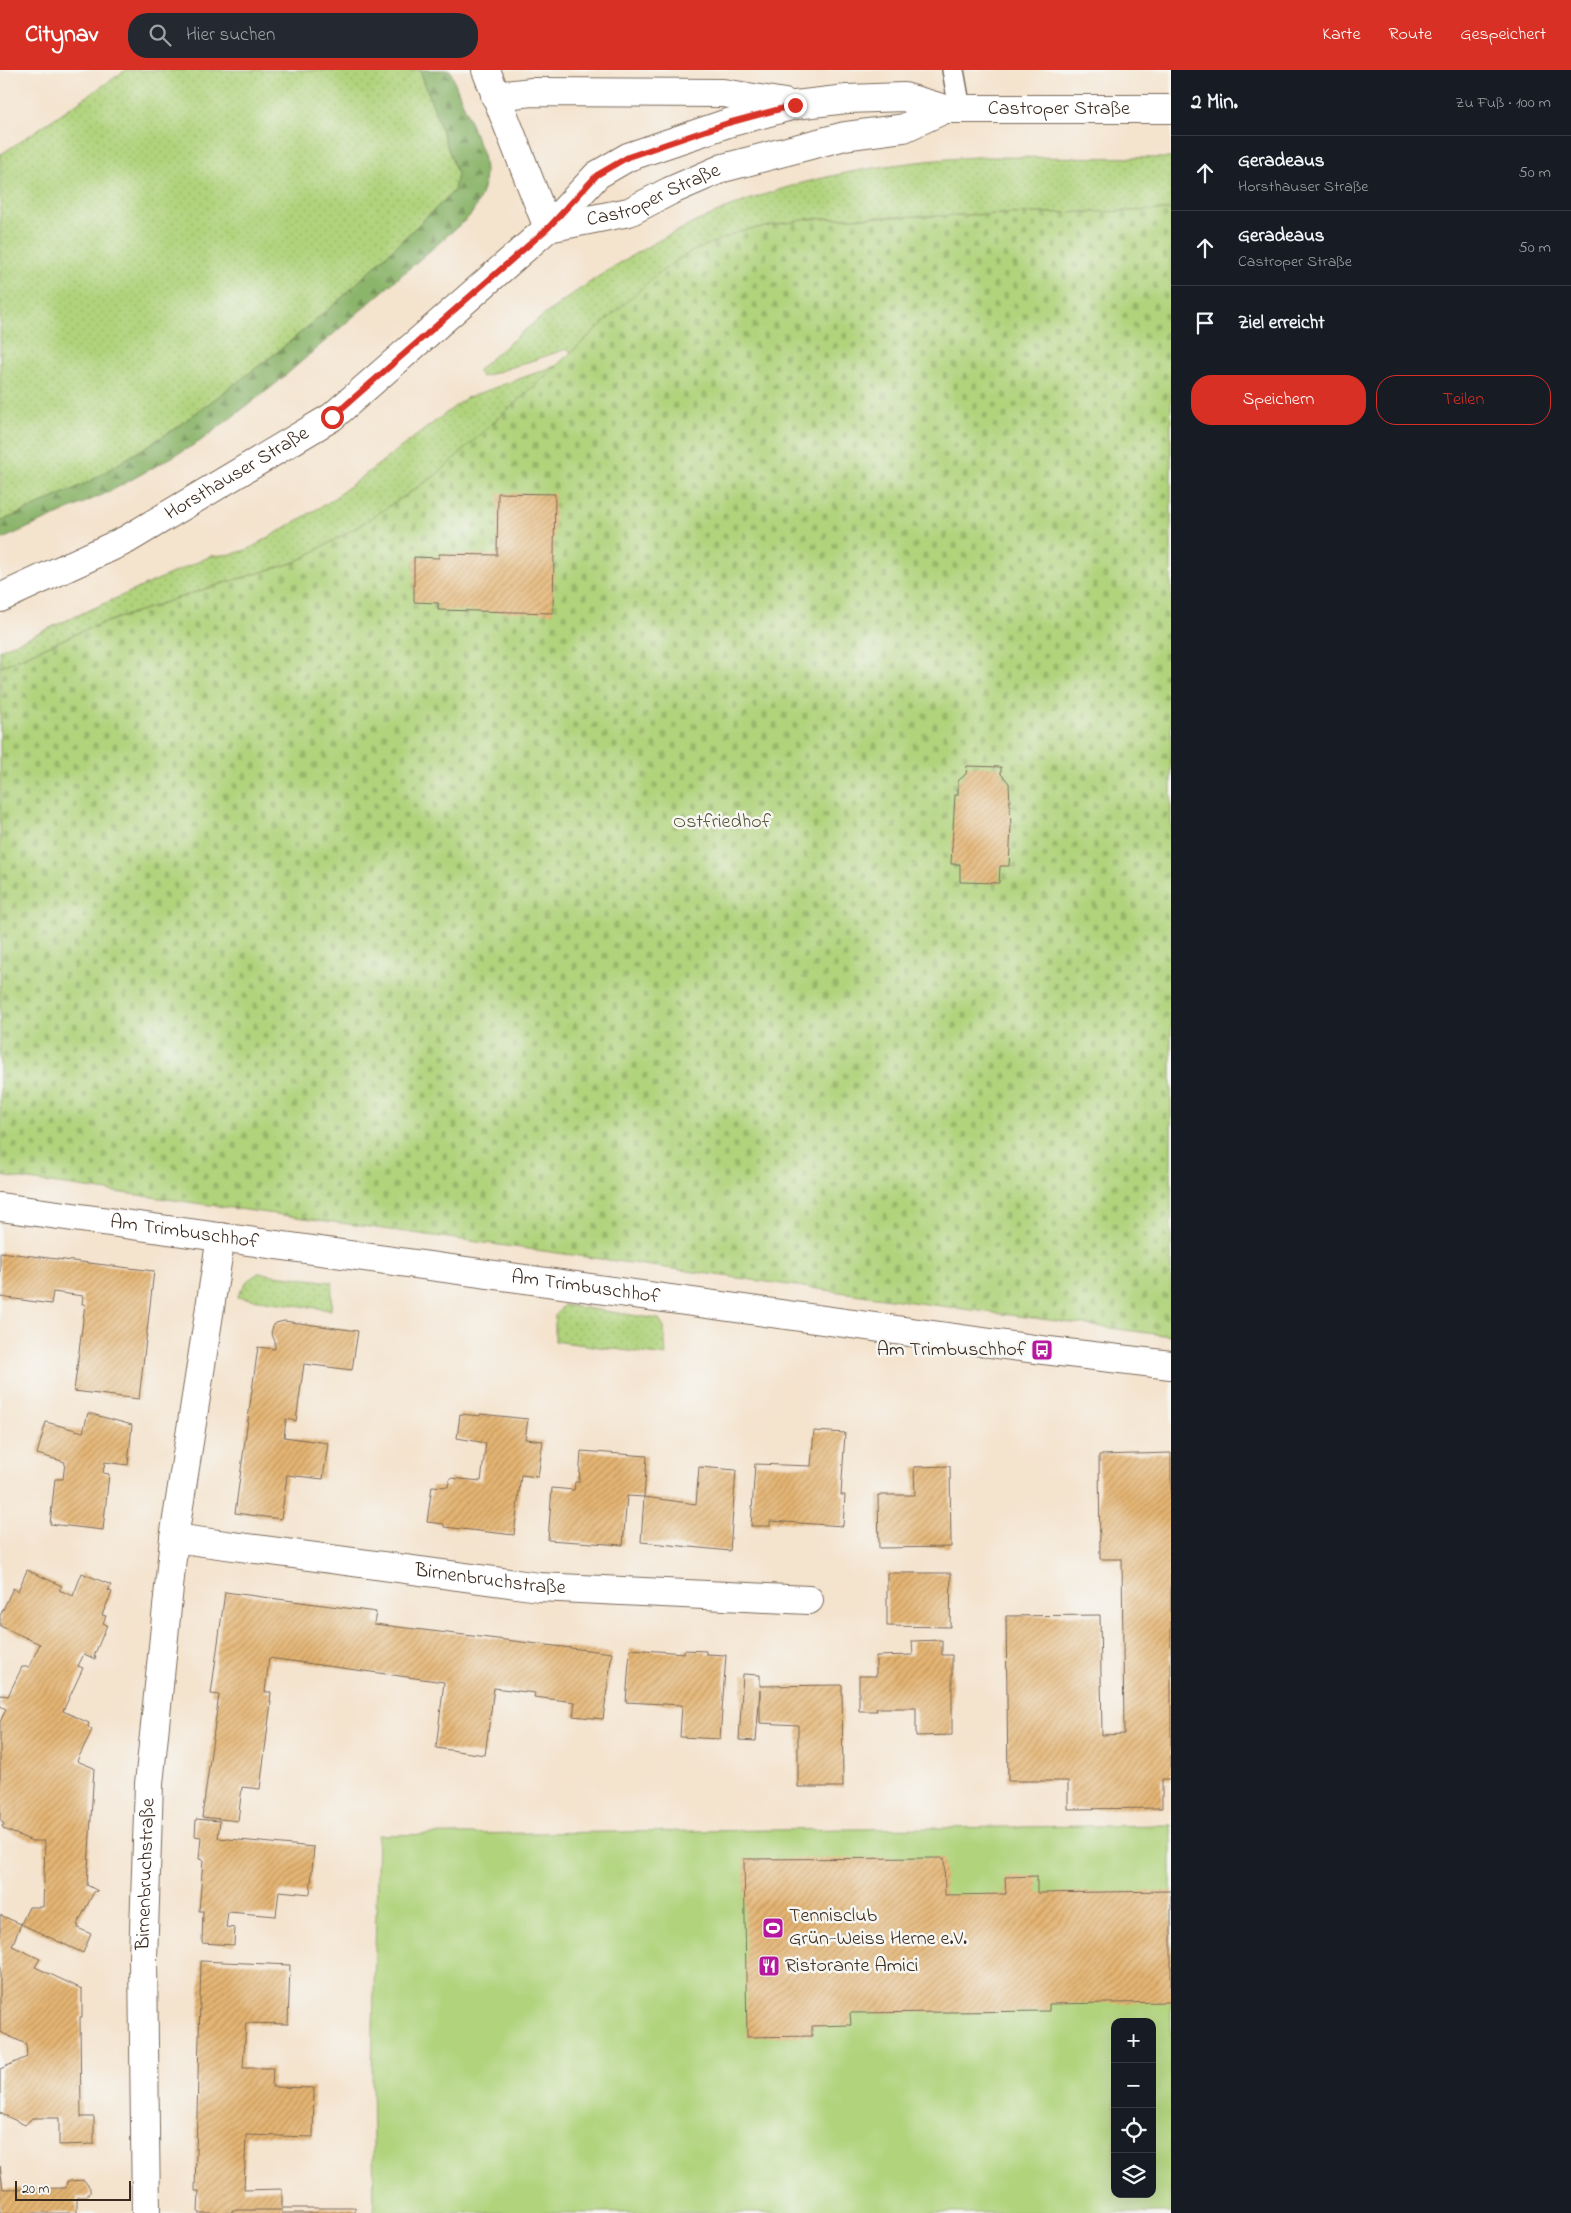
<!DOCTYPE html>
<html lang="de">
<head>
<meta charset="utf-8">
<style>
  body { margin:0; font-family:"Indie Flower",sans-serif; background:#242831; color:#f1f3f6 }
  .controls { position:absolute; right:15px; bottom:15px; display:grid; overflow:hidden; border-radius:10px; box-shadow:0 5px 20px #0002 }
  .controls button { width:45px; height:45px; display:grid; place-items:center; padding:0; border:0; border-bottom:1px solid #363941; background:#171b24; color:#f1f3f6; font:25px sans-serif }
  .scale { position:absolute; left:15px; bottom:12px; width:116px; box-sizing:border-box; padding-left:5px; border:2px solid #3b2a1e; border-top:0; font-size:14px; line-height:18px; white-space:nowrap; color:#3b2a1e; -webkit-text-stroke:4px #f6f6f2; paint-order:stroke }
  .stop { position:absolute; width:15px; height:15px; margin:-11px; border:4px solid #d93025; border-radius:50%; background:#fff }
  .stop.end { background:#d93025; border-color:#fff; box-shadow:0 1px 5px #0008 }
  .list { margin:0; padding:0; list-style:none }
  h2 { display:flex; justify-content:space-between; align-items:center; height:65px; margin:0; padding:0 20px; font-size:21px }
  h2 small { font-size:16px; font-weight:400; color:#9ea1a6 }
  .list li { display:grid; grid-template-columns:32px 1fr auto; gap:15px; align-items:center; box-sizing:border-box; height:75px; padding:0 20px; border-top:1px solid #363941 }
  .list b { display:block; font-size:19px; white-space:nowrap }
  .list p { margin:0; font-size:16px; white-space:nowrap; color:#9ea1a6 }
  .list em { font-size:16px; font-style:normal; color:#9ea1a6 }
  .actions { display:flex; gap:10px; padding:15px 20px }
  .actions a { flex:1; padding:11px 0; border:1px solid #d93025; border-radius:20px; text-align:center; font-size:18px; color:#d93025 }
  .actions .main { background:#d93025; color:#fff }
  .icon { flex:none; width:28px; height:28px; fill:none; stroke:currentColor; stroke-width:2; stroke-linecap:round; stroke-linejoin:round }
  .map { position:relative; flex:none; width:1171px; height:2143px; overflow:hidden }
  header { display:flex; align-items:center; gap:30px; box-sizing:border-box; height:70px; padding:0 25px; background:#d93025; color:#fff }
  header strong { font-size:24px }
  nav { display:flex; gap:28px; margin-inline-start:auto; font-size:18px }
  .search { width:350px; height:45px; background:#242831; display:flex; align-items:center; gap:12px; box-sizing:border-box; padding:0 18px; border-radius:20px; color:#9ea1a6; font-size:19px }
  main { display:flex }
  aside { flex:1; background:#171b24 }
  .map>svg:first-child { display:block }
</style>
</head>
<body>
<header>
<strong>Citynav</strong>
<div class="search"><svg class="icon" aria-label="search" viewBox="0 0 24 24"><circle cx="10" cy="10" r="6"/><path d="M15 15l6 6"/></svg>Hier suchen</div>
<nav><a>Karte</a><a>Route</a><a>Gespeichert</a></nav>
</header>
<main>
<div class="map">
<svg width="1171" height="2143" viewBox="0 0 1171 2143">
  <defs>
    <pattern id="grass-dots" width="8" height="8" patternUnits="userSpaceOnUse" patternTransform="scale(1.25)"><rect width="8" height="8" fill="#b0d37c"/><path d="M2 2h.1M6 6h.1" fill="none" stroke="#98b56b" stroke-width="1.8" stroke-linecap="round"/></pattern>
    <pattern id="forest-firs" width="22" height="20" patternUnits="userSpaceOnUse" patternTransform="scale(1.25)"><rect width="22" height="20" fill="#8cb56c"/><path d="M5 1l3.5 6h-7zM16 11l3.5 6h-7z" fill="#749358"/></pattern>
    <pattern id="cemetery-stones" width="16" height="16" patternUnits="userSpaceOnUse" patternTransform="scale(1.25)"><rect width="16" height="16" fill="#b0d37c"/><path d="M2 7V4a2 2 0 0 1 4 0v3zM10 15v-3a2 2 0 0 1 4 0v3z" fill="#98b56b"/></pattern>
    <pattern id="building-hatch" width="6" height="6" patternUnits="userSpaceOnUse" patternTransform="scale(1.25)"><rect width="6" height="6" fill="#e5b573"/><path d="M-1 1l2-2M0 6l6-6M5 7l2-2" fill="none" stroke="#bb935e"/></pattern>
  </defs>
  <rect width="100%" height="100%" fill="#f6f6f2"/>
  <filter id="ink" filterUnits="userSpaceOnUse"><feTurbulence type="fractalNoise" baseFrequency=".02" numOctaves="2"/><feDisplacementMap in="SourceGraphic" scale="10" xChannelSelector="R" yChannelSelector="G"/><feConvolveMatrix kernelMatrix="1 2 1 2 8 2 1 2 1" color-interpolation-filters="sRGB"/></filter>
  <filter id="wash" filterUnits="userSpaceOnUse"><feTurbulence type="fractalNoise" baseFrequency=".0096" numOctaves="4" result="noise"/><feDisplacementMap in="SourceGraphic" scale="20" xChannelSelector="R" yChannelSelector="G"/><feGaussianBlur stdDeviation="1.12" result="paint"/><feColorMatrix in="noise" values="0 0 0 0 0 0 0 0 0 0 0 0 0 0 0 0 0 1.4 0 .05"/><feComposite in="paint" operator="in"/></filter>
  <g filter="url(#wash)">
    <rect width="100%" height="100%" fill="#f4e3cd"/>
    <path fill="url(#grass-dots)" stroke="#767e4d" d="M126 0H420L457 104 454 121 334 235 276 283 212 331 173 360 89 412 0 452V85Z
      M977 87 1171 88V140L809 149 656 205 572 283 567 279 482 307 477 301C561 225 661 158 769 123 836 101 907 91 977 87Z
      M558 295 435 406 359 456 296 492 211 517 89 558 0 597V580L211 486 233 484 249 479 329 432 466 328Z
      M258 1203 332 1212 331 1240 237 1227 247 1211Z
      M564 1235 659 1249 664 1258 666 1286 555 1271V1245Z"/>
    <path fill="url(#forest-firs)" stroke="#647045" d="M420 0H450L483 85C488 108 483 127 470 146L273 316 199 372 111 421 0 470V452L89 412 173 360 212 331 276 283 334 235 454 121 457 104Z"/>
    <path fill="url(#cemetery-stones)" stroke="#767e4d" d="M1171 140V1266L941 1236 0 1106V597L89 558 211 517 296 492 359 456 435 406 656 205 688 183 741 161 809 149Z"/>
    <path fill="#b0d37c" stroke="#767e4d" fill-rule="evenodd" d="M1171 1755V2143H374L372 2000 378 1765ZM1115 1952H1152V2124H1115Z"/>
    <g id="blocks">
      <path fill="url(#building-hatch)" d="M498 423 555 424 553 543 438 540V533L414 532V487L439 488V484L497 485Z
        M967 696 1001 697V704L1009 713 1011 756 1009 796H1000L999 813 960 812V794H951L955 725H958V711L966 704Z
        M0 1182 154 1201 139 1329 74 1321 85 1234H82L83 1226 53 1222 51 1234 0 1227Z
        M284 1251 358 1261 352 1300 304 1294 296 1351 286 1349 284 1367 328 1373 323 1409 287 1405 281 1449 235 1443 258 1277 275 1279V1271L271 1263 273 1256 276 1253Z
        M88 1343 132 1355 128 1395 105 1392 103 1403 109 1404 103 1460 50 1454 55 1409H63L65 1392 37 1384 46 1352 83 1362Z
        M460 1344 480 1346V1344L528 1349 525 1369 543 1371 538 1407 521 1405 514 1465 444 1457V1454L427 1452 432 1416 448 1417 450 1408 481 1411 486 1373 457 1368Z
        M814 1361 845 1363 841 1425H845L843 1456 770 1451V1456H751L755 1394 811 1396Z
        M581 1381 647 1386 644 1427 627 1426 623 1475 548 1470 552 1418 574 1420 575 1412H579Z
        M1171 1383V1709H1162V1738L1068 1739V1711H1008L1006 1546 1100 1545 1102 1665 1124 1664 1122 1489H1100L1099 1385Z
        M950 1396 951 1477 879 1478 878 1425H915L914 1397Z
        M699 1397 736 1400 730 1481 641 1472 644 1427 696 1434Z
        M27 1500 62 1516 59 1520 73 1526 82 1503 111 1515 108 1520 112 1522 102 1545 106 1546 103 1553 107 1555 94 1586 96 1587 95 1589 84 1584 78 1596 83 1598 63 1641 89 1653 88 1657 92 1660 77 1691 94 1698 87 1815 98 1821 94 1822 77 1855 79 1856 78 1858 91 1864 83 1883 21 1854 29 1837H43L45 1771H32L4 1759 2 1756 4 1754 0 1749V1652L6 1639 0 1636V1625L8 1626 22 1597H29L40 1574 0 1556V1546L13 1518 18 1521Z
        M887 1503H951L950 1557 887 1556Z
        M225 1522 376 1542 374 1554 612 1583 603 1649 573 1646 575 1632 534 1627 535 1623 494 1618 485 1685 436 1678 444 1612 269 1588 265 1622H271L270 1632H271L260 1719 242 1717 238 1751 202 1747 219 1625 211 1624Z
        M942 1570V1585H952V1665L916 1666V1638H876L877 1641H859V1606H876V1586L913 1585 912 1571Z
        M630 1579 684 1583V1580L706 1581V1584L726 1585 720 1669 680 1667 682 1635 626 1632Z
        M743 1604 760 1605V1616L842 1615 843 1717H798V1655L760 1653V1620L756 1671 739 1670Z
        M196 1749 220 1751 218 1768 314 1777 310 1824 279 1821 276 1846 228 1842 226 1857 235 1858 234 1875 202 1873 203 1841H199L203 1790 199 1789 201 1767 195 1766Z
        M944 1788 945 1825 1006 1824 1005 1807 1037 1806V1823L1171 1821V1932L1049 1934V1941L850 1943 851 1955 812 1956V1966L747 1967 744 1789Z
        M0 1845 21 1854 12 1876 40 1889 35 1897 82 1919V1947H80L81 2047H94V2074L59 2075V2048H32L25 2055 0 2043V1999L27 1987 26 1974 0 1962Z
        M201 1891 290 1895 288 1954 246 1953 243 1998H273L272 2017 314 2018 313 2067 246 2065 244 2120 282 2119V2138H355V2143H282V2140H232V2143H198L199 2121H195Z
        M0 2096 3 2119 66 2118 67 2111 84 2110 90 2118V2123L85 2127H77V2143H0Z"/>
    </g>
  </g>
  <g filter="url(#ink)">
    <use href="#blocks" fill-opacity="0" stroke="#7c6b5b" stroke-width="1"/>
    <g fill="none" stroke-linecap="round" stroke-linejoin="round">
      <g stroke="#7c6b5b" stroke-width="24">
        <path id="service" d="M953 0 960 39"/>
      </g>
      <g stroke="#7c6b5b" stroke-width="30">
        <g id="minor">
          <path id="s1" d="M0 1137 1042 1280 1171 1295"/>
          <path id="s2" d="M174 1468 539 1517 809 1530"/>
          <path id="s3" d="M146 2143 143 1889 149 1714 174 1468 221 1167"/>
        </g>
      </g>
      <g stroke="#7c6b5b" stroke-width="30">
        <g id="tertiary">
          <path id="s4" d="M0 528 126 470 332 347 548 158"/>
        </g>
      </g>
      <g stroke="#7c6b5b" stroke-width="30">
        <g id="secondary">
          <path d="M486 0 548 158"/>
          <path d="M495 26 532 22 723 23 785 33"/>
          <path id="s5" d="M548 158 597 105 628 87 728 53 795 35 847 29 904 27 945 39H1171"/>
          <path id="s6" d="M548 158 629 142 670 121 723 98 845 66 904 58 945 39"/>
        </g>
      </g>
      <use href="#service" stroke="#fff" stroke-width="21"/>
      <use href="#minor" stroke="#fff" stroke-width="28"/>
      <use href="#tertiary" stroke="#fff" stroke-width="28"/>
      <use href="#secondary" stroke="#fff" stroke-width="28"/>
    </g>
  </g>
  <g fill="none" stroke-linecap="round" stroke-linejoin="round" filter="url(#ink)">
    <path stroke="#d93025" stroke-width="6" d="M332 347 548 158 597 105 628 87 728 53 795 35"/>
  </g>
  <defs>
    <g id="bus-square" transform="scale(1.125)"><rect x="-9" y="-9" width="18" height="18" rx="4" fill="#b5179e" stroke="#f6f6f2"/><path d="M-5-6H5V4H4V6H2V4H-2V6H-4V4H-5ZM-3.5-4V0h7V-4ZM-3.5 1.2v1.5H-2V1.2ZM2 1.2v1.5H3.5V1.2Z" fill="#fff"/></g>
    <g id="stadium-square" transform="scale(1.125)"><rect x="-9" y="-9" width="18" height="18" rx="4" fill="#b5179e" stroke="#f6f6f2"/><path d="M0-5a6.5 5 0 1 0 0 10a6.5 5 0 1 0 0-10ZM-3.5-1.8h7v3.6h-7Z" fill="#fff"/></g>
    <g id="restaurant-square" transform="scale(1.125)"><rect x="-9" y="-9" width="18" height="18" rx="4" fill="#b5179e" stroke="#f6f6f2"/><path d="M-5-6h1v4h1v-4h1v4h1v-4h1v5L-1.5 .5V6h-2V.5L-5-1ZM5-6V6H3V1.5H1.5Q1.5-4 5-6Z" fill="#fff"/></g>
  </defs>
  <g fill-rule="evenodd">
    <use href="#bus-square" x="1042" y="1280"/>
    <use href="#stadium-square" x="773" y="1858"/>
    <use href="#restaurant-square" x="769" y="1896"/>
  </g>
  <g text-anchor="middle" dominant-baseline="central" stroke-width="5" stroke-linejoin="round" paint-order="stroke">
    <g font-size="20" fill="#3b2a1e" stroke="#f6f6f2">
      <text stroke="none"><textPath href="#s5" startOffset="549">Castroper Straße</textPath></text>
      <text stroke="none"><textPath href="#s6" startOffset="111">Castroper Straße</textPath></text>
      <text stroke="none"><textPath href="#s4" startOffset="268">Horsthauser Straße</textPath></text>
      <text stroke="none"><textPath href="#s1" startOffset="186">Am Trimbuschhof</textPath></text>
      <text stroke="none"><textPath href="#s1" startOffset="591">Am Trimbuschhof</textPath></text>
      <text stroke="none"><textPath href="#s2" startOffset="319">Birnenbruchstraße</textPath></text>
      <text stroke="none"><textPath href="#s3" startOffset="339">Birnenbruchstraße</textPath></text>
    </g>
    <g font-size="20" fill="#585436" stroke="#f6f6f2">
      <text x="722" y="752">Ostfriedhof</text>
    </g>
    <g font-size="20" fill="#3b2a1e" stroke="#f6f6f2" text-anchor="start">
      <text x="1026" y="1280" text-anchor="end">Am Trimbuschhof</text>
      <text x="789" y="1846">Tennisclub<tspan x="789" dy="23">Grün-Weiss Herne e.V.</tspan></text>
      <text x="785" y="1896">Ristorante Amici</text>
    </g>
  </g>
</svg>
<div class="controls">
<button>+</button>
<button>−</button>
<button><svg class="icon" aria-label="locate" viewBox="0 0 24 24"><circle cx="12" cy="12" r="6"/><path d="M12 2v4M12 18v4M2 12h4M18 12h4"/></svg></button>
<button><svg class="icon" aria-label="layers" viewBox="0 0 24 24"><path d="M12 4l9 5-9 5-9-5zM3 14l9 5 9-5"/></svg></button>
</div>
<div class="scale">20 m</div>
<div class="stop" style="left:332px;top:347px"></div>
<div class="stop end" style="left:795px;top:35px"></div>
</div>
<aside>
<h2>2 Min.<small>Zu Fuß · 100 m</small></h2>
<ul class="list">
<li><svg class="icon" aria-label="ahead" viewBox="0 0 24 24"><path d="M12 20V5M6 11l6-6 6 6"/></svg><div><b>Geradeaus</b><p>Horsthauser Straße</p></div><em>50 m</em></li>
<li><svg class="icon" aria-label="ahead" viewBox="0 0 24 24"><path d="M12 20V5M6 11l6-6 6 6"/></svg><div><b>Geradeaus</b><p>Castroper Straße</p></div><em>50 m</em></li>
<li><svg class="icon" aria-label="arrive" viewBox="0 0 24 24"><path d="M6 21V4h12l-3 4 3 4H6"/></svg><div><b>Ziel erreicht</b></div></li>
</ul>
<div class="actions"><a class="main">Speichern</a><a>Teilen</a></div>
</aside>
</main>
</body>
</html>
